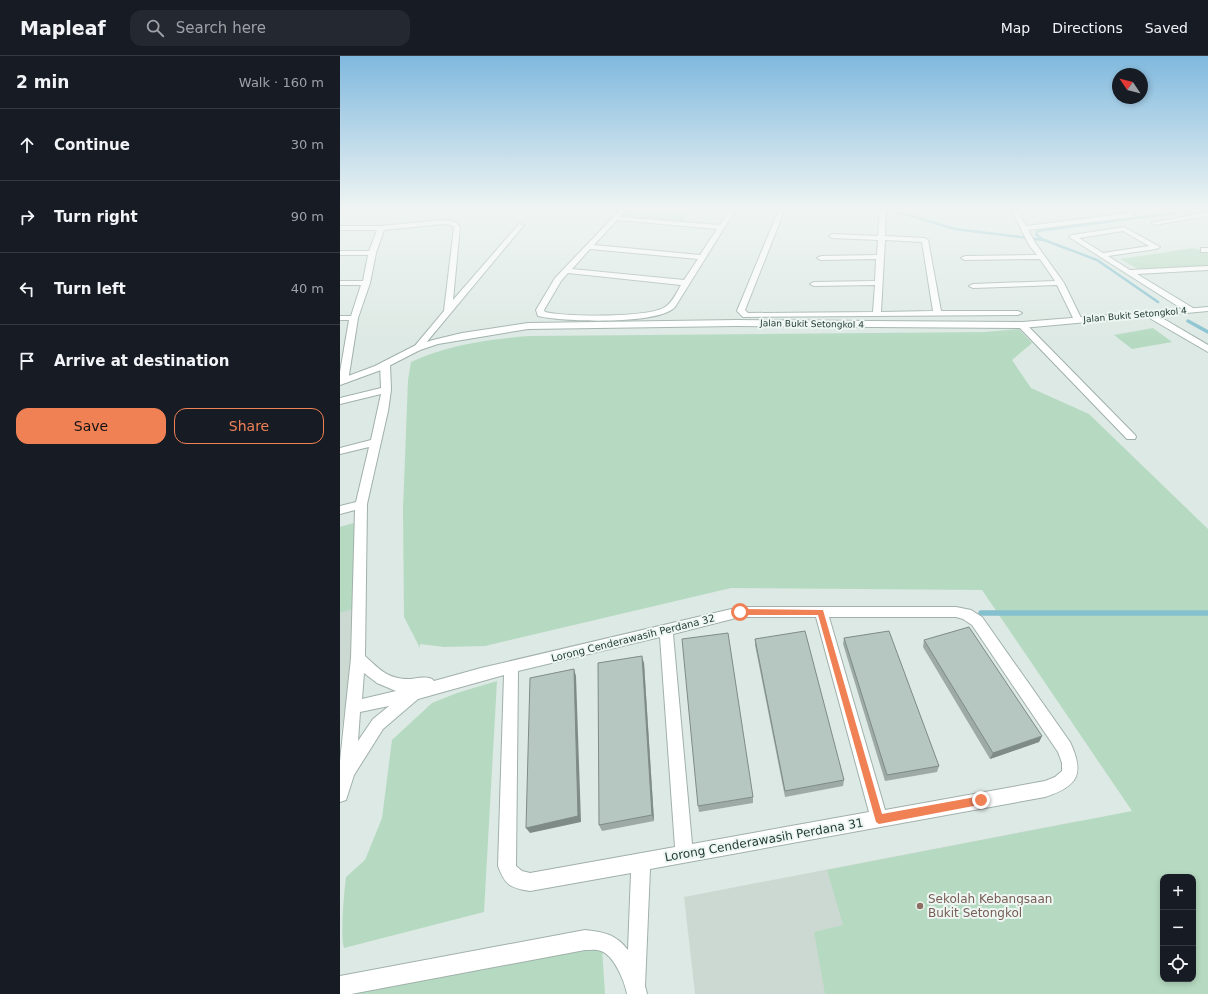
<!DOCTYPE html>
<html lang="en">
<head>
<meta charset="utf-8">
<style>
  body { margin:0; font-family:"DejaVu Sans",sans-serif; background:#242831; color:#f1f3f6 }
  .controls { position:absolute; right:12px; bottom:12px; display:grid; overflow:hidden; border-radius:8px; box-shadow:0 2px 6px #0003 }
  .controls button { width:36px; height:36px; display:grid; place-items:center; padding:0; border:0; border-bottom:1px solid #363941; background:#171b24; color:#f1f3f6; font:20px sans-serif }
  .compass { position:absolute; left:772px; top:12px; width:36px; height:36px; border-radius:50%; background:#171b24; box-shadow:0 2px 6px #0003; rotate:305deg }
  .stop { position:absolute; width:12px; height:12px; margin:-9px; border:3px solid #ef8155; border-radius:50%; background:#fff }
  .stop.end { background:#ef8155; border-color:#fff; box-shadow:0 1px 4px #0008 }
  .list { margin:0; padding:0; list-style:none }
  h2 { display:flex; justify-content:space-between; align-items:center; height:52px; margin:0; padding:0 16px; font-size:17px }
  h2 small { font-size:13px; font-weight:400; color:#9ea1a6 }
  .list li { display:grid; grid-template-columns:26px 1fr auto; gap:12px; align-items:center; box-sizing:border-box; height:72px; padding:0 16px; border-top:1px solid #363941 }
  .list b { display:block; font-size:15px; white-space:nowrap }
  .list em { font-size:13px; font-style:normal; color:#9ea1a6 }
  .actions { display:flex; gap:8px; padding:12px 16px }
  .actions a { flex:1; padding:9px 0; border:1px solid #ef8155; border-radius:12px; text-align:center; font-size:14px; color:#ef8155 }
  .actions .main { background:#ef8155; color:#111 }
  .icon { flex:none; width:22px; height:22px; fill:none; stroke:currentColor; stroke-width:2; stroke-linecap:round; stroke-linejoin:round }
  .map { position:relative; flex:none; width:868px; height:938px; overflow:hidden }
  header { display:flex; align-items:center; gap:24px; box-sizing:border-box; height:56px; padding:0 20px; background:#171b24; border-bottom:1px solid #363941 }
  header strong { font-size:19px }
  nav { display:flex; gap:22px; margin-inline-start:auto; font-size:14px }
  .search { width:280px; height:36px; background:#242831; display:flex; align-items:center; gap:10px; box-sizing:border-box; padding:0 14px; border-radius:12px; color:#9ea1a6; font-size:15px }
  main { display:flex }
  aside { flex:1; background:#171b24 }
  .map>svg:first-child { display:block }
</style>
</head>
<body>
<header>
<strong>Mapleaf</strong>
<div class="search"><svg class="icon" aria-label="search" viewBox="0 0 24 24"><circle cx="10" cy="10" r="6"/><path d="M15 15l6 6"/></svg>Search here</div>
<nav><a>Map</a><a>Directions</a><a>Saved</a></nav>
</header>
<main>
<aside>
<h2>2 min<small>Walk · 160 m</small></h2>
<ul class="list">
<li><svg class="icon" aria-label="ahead" viewBox="0 0 24 24"><path d="M12 20V5M6 11l6-6 6 6"/></svg><div><b>Continue</b></div><em>30 m</em></li>
<li><svg class="icon" aria-label="right" viewBox="0 0 24 24"><path d="M7 20v-9h11M14 6l5 5-5 5"/></svg><div><b>Turn right</b></div><em>90 m</em></li>
<li><svg class="icon" aria-label="left" viewBox="0 0 24 24"><path d="M17 20v-9H6M10 6l-5 5 5 5"/></svg><div><b>Turn left</b></div><em>40 m</em></li>
<li><svg class="icon" aria-label="arrive" viewBox="0 0 24 24"><path d="M6 21V4h12l-3 4 3 4H6"/></svg><div><b>Arrive at destination</b></div></li>
</ul>
<div class="actions"><a class="main">Save</a><a>Share</a></div>
</aside>
<div class="map">
<svg width="868" height="938" viewBox="0 0 868 938">
  <rect width="100%" height="100%" fill="#dde9e4"/>
  <path fill="#ccd9d3" d="M21 465 12 610 0 682V471Z
    M739 765 823 923H853L868 938H355L344 841Z"/>
  <path fill="#b6dac1" fill-rule="evenodd" d="M284 153H391L387 159 350 156 341 168 275 162Z
    M853 192 868 196V210L800 214 780 203Z
    M813 272 832 286 792 293 774 279Z
    M679 273 692 287 672 304 691 332 749 358 868 473V938H485L474 876 503 869 487 814 792 755 642 534 391 532 145 590 104 591 80 588V592L64 561 63 453 68 324 71 306C107 289 150 283 189 280L645 276ZM823 821H853V923H823Z
    M21 465 13 553 0 557V471Z
    M157 625 144 856 4 892C0 880 4 837 6 821L25 804 42 762 52 684 92 647 117 637Z
    M262 892 265 938H0V936Z"/>
  <g fill="none" stroke-linecap="round" stroke-linejoin="round">
    <path stroke="#85c0ce" stroke-width="2.5" d="M512 153 562 157 615 173 704 184 757 204 818 246
      M703 184 696 178 698 175 864 153"/>
    <path stroke="#85c0ce" stroke-width="3.5" d="M848 265 868 276"/>
    <path stroke="#85c0ce" stroke-width="5.5" d="M641 557H868"/>
    <g stroke="#a0b0ab" stroke-width="2">
      <path id="minor" d="M281 153H287L281 161 380 169 390 153H396L335 251C319 269 222 266 198 260L196 254 215 222ZM277 164 377 173 360 199 254 189ZM250 193 358 203 344 224 232 213ZM228 217 341 229C337 236 332 247 325 251 308 262 226 261 205 256L204 254 221 225Z
        M439 153H445L405 254 408 257 533 256 535 229 474 230 470 228 474 226 535 225 536 203 481 204 477 202 481 200 537 199 538 184 492 182 489 180 492 178 538 180 540 153H546L545 180 585 182 588 184 601 255H678L682 257 678 259 403 261 397 255ZM545 184 582 186 593 255 541 256Z
        M671 153H677L686 170 789 157 785 153H792L796 157 792 161 688 174 696 188 724 227 742 264 741 266H735L734 264 717 229 633 232 629 230 633 228 715 225 700 203 625 204 621 202 625 200 697 199 689 189Z
        M868 156V160L814 169 811 167Z
        M103 164 115 166 120 171 113 244 179 168 184 169 80 294 77 295 73 292 104 255 114 171 111 169 103 168 44 174 36 197 30 227 18 262 8 325 6 327H0V316L9 264H0V260H11L21 229H0V225H23L28 199H0V195H29L37 174H0V170H41Z
        M784 171 820 191 816 193 768 200 790 214 868 210V214L797 218 853 252V256H847L729 181 732 179ZM783 175 809 190 763 197 739 182Z
        M861 192H868V196H861Z
        M806 256H812L868 289V296L806 260Z
        M682 266 685 267 795 379 796 381 795 383H787L679 271 678 269Z
        M45 305 50 308 51 334 48 355 27 448 25 600C40 614 49 624 71 623 78 622 85 620 92 623L94 625 141 612 400 551H616L631 554 642 561 730 686C745 718 738 730 705 741L310 813 305 930 307 938H287C285 926 274 899 261 895 256 893 250 894 245 894L11 938H0V920L245 874C263 876 276 878 288 894L291 817 190 835C170 832 165 829 158 810L164 619 78 643 43 673 14 719 6 744 0 746V705L11 602 15 454 0 458V450L16 446 29 391 0 398V392L31 384 41 338 0 348V342L41 332 40 308ZM400 561H476L529 756 352 788 333 578ZM489 561H616L623 563 632 569 718 696 722 707V715L715 721 705 725 545 754ZM320 581 335 791 190 817 182 815 176 810 178 615ZM24 617 37 627 56 635 22 643ZM49 650 33 663 18 685 20 656Z"/>
    </g>
    <g stroke="#a0b0ab" stroke-width="2">
      <path id="tertiary" d="M868 251V255L682 272 396 270 188 273 98 288 80 294 41 314 0 329V323L35 310 74 290 93 284 122 277 188 267 396 264 682 266Z"/>
    </g>
    <use href="#minor" fill="#fff" fill-rule="evenodd"/>
    <use href="#tertiary" fill="#fff" fill-rule="evenodd"/>
  </g>
  <path fill="#9daaa5" d="M0 153H69L68 157 0 156Z
    M504 582 599 710 597 716 545 725 503 588Z
    M415 583 504 724 503 730 445 741 415 589Z
    M584 584 702 680 699 686 650 703 583 591Z
    M304 607 314 765 262 775 259 769Z
    M413 741V747L359 756 358 750Z"/>
  <path fill="#7f8b86" d="M302 600 304 607 314 765 312 759Z
    M234 613 236 620 241 766 190 777 186 772Z
    M702 680 699 686 650 703 653 697Z"/>
  <path fill="#b6c6c0" stroke="#7f8b86" d="M629 571 702 680 653 697 584 584Z
    M465 575 504 724 445 735 415 583Z
    M549 575 599 710 547 719 504 582Z
    M388 577 413 741 358 750 342 583Z
    M302 600 312 759 259 769 258 607Z
    M234 613 238 760 186 772 190 622Z"/>
  <linearGradient id="sky" x2="0" y2="1"><stop stop-color="#80b9de"/><stop offset="0.54" stop-color="#f0f5f3"/><stop offset="1" stop-color="#f0f5f3" stop-opacity="0"/></linearGradient>
  <rect width="868" height="284" fill="url(#sky)"/>
  <path fill="#ef8155" d="M400 553 483 554 542 758 641 740 646 744 644 748 539 768 536 766 478 559H400L396 556Z"/>
  <circle fill="#8d6e63" stroke="#edf6f2" stroke-width="1.5" cx="580" cy="850" r="4"/>
  <g text-anchor="middle" dominant-baseline="central" stroke-width="4" stroke-linejoin="round" paint-order="stroke">
    <g font-size="9" fill="#1f3832" stroke="#edf6f2">
      <text transform="translate(795 259) rotate(-5)">Jalan Bukit Setongkol 4</text>
      <text transform="translate(472 268) rotate(1)">Jalan Bukit Setongkol 4</text>
    </g>
    <g font-size="10" fill="#1f3832" stroke="#edf6f2">
      <text transform="translate(293 582) rotate(-14)">Lorong Cenderawasih Perdana 32</text>
    </g>
    <g font-size="12" fill="#1f3832" stroke="#edf6f2">
      <text transform="translate(424 784) rotate(-10)">Lorong Cenderawasih Perdana 31</text>
    </g>
    <g font-size="12" fill="#785e54" stroke="#edf6f2" text-anchor="start">
      <text x="588" y="843">Sekolah Kebangsaan<tspan x="588" dy="14">Bukit Setongkol</tspan></text>
    </g>
  </g>
</svg>
<div class="controls">
<button>+</button>
<button>−</button>
<button><svg class="icon" aria-label="locate" viewBox="0 0 24 24"><circle cx="12" cy="12" r="6"/><path d="M12 2v4M12 18v4M2 12h4M18 12h4"/></svg></button>
</div>
<svg class="compass" viewBox="-18 -18 36 36"><path d="M0-13l5 13h-10z" fill="#e53935"/><path d="M0 13l5-13h-10z" fill="#9ea1a6"/></svg>
<div class="stop" style="left:400px;top:556px"></div>
<div class="stop end" style="left:641px;top:744px"></div>
</div>
</main>
</body>
</html>
